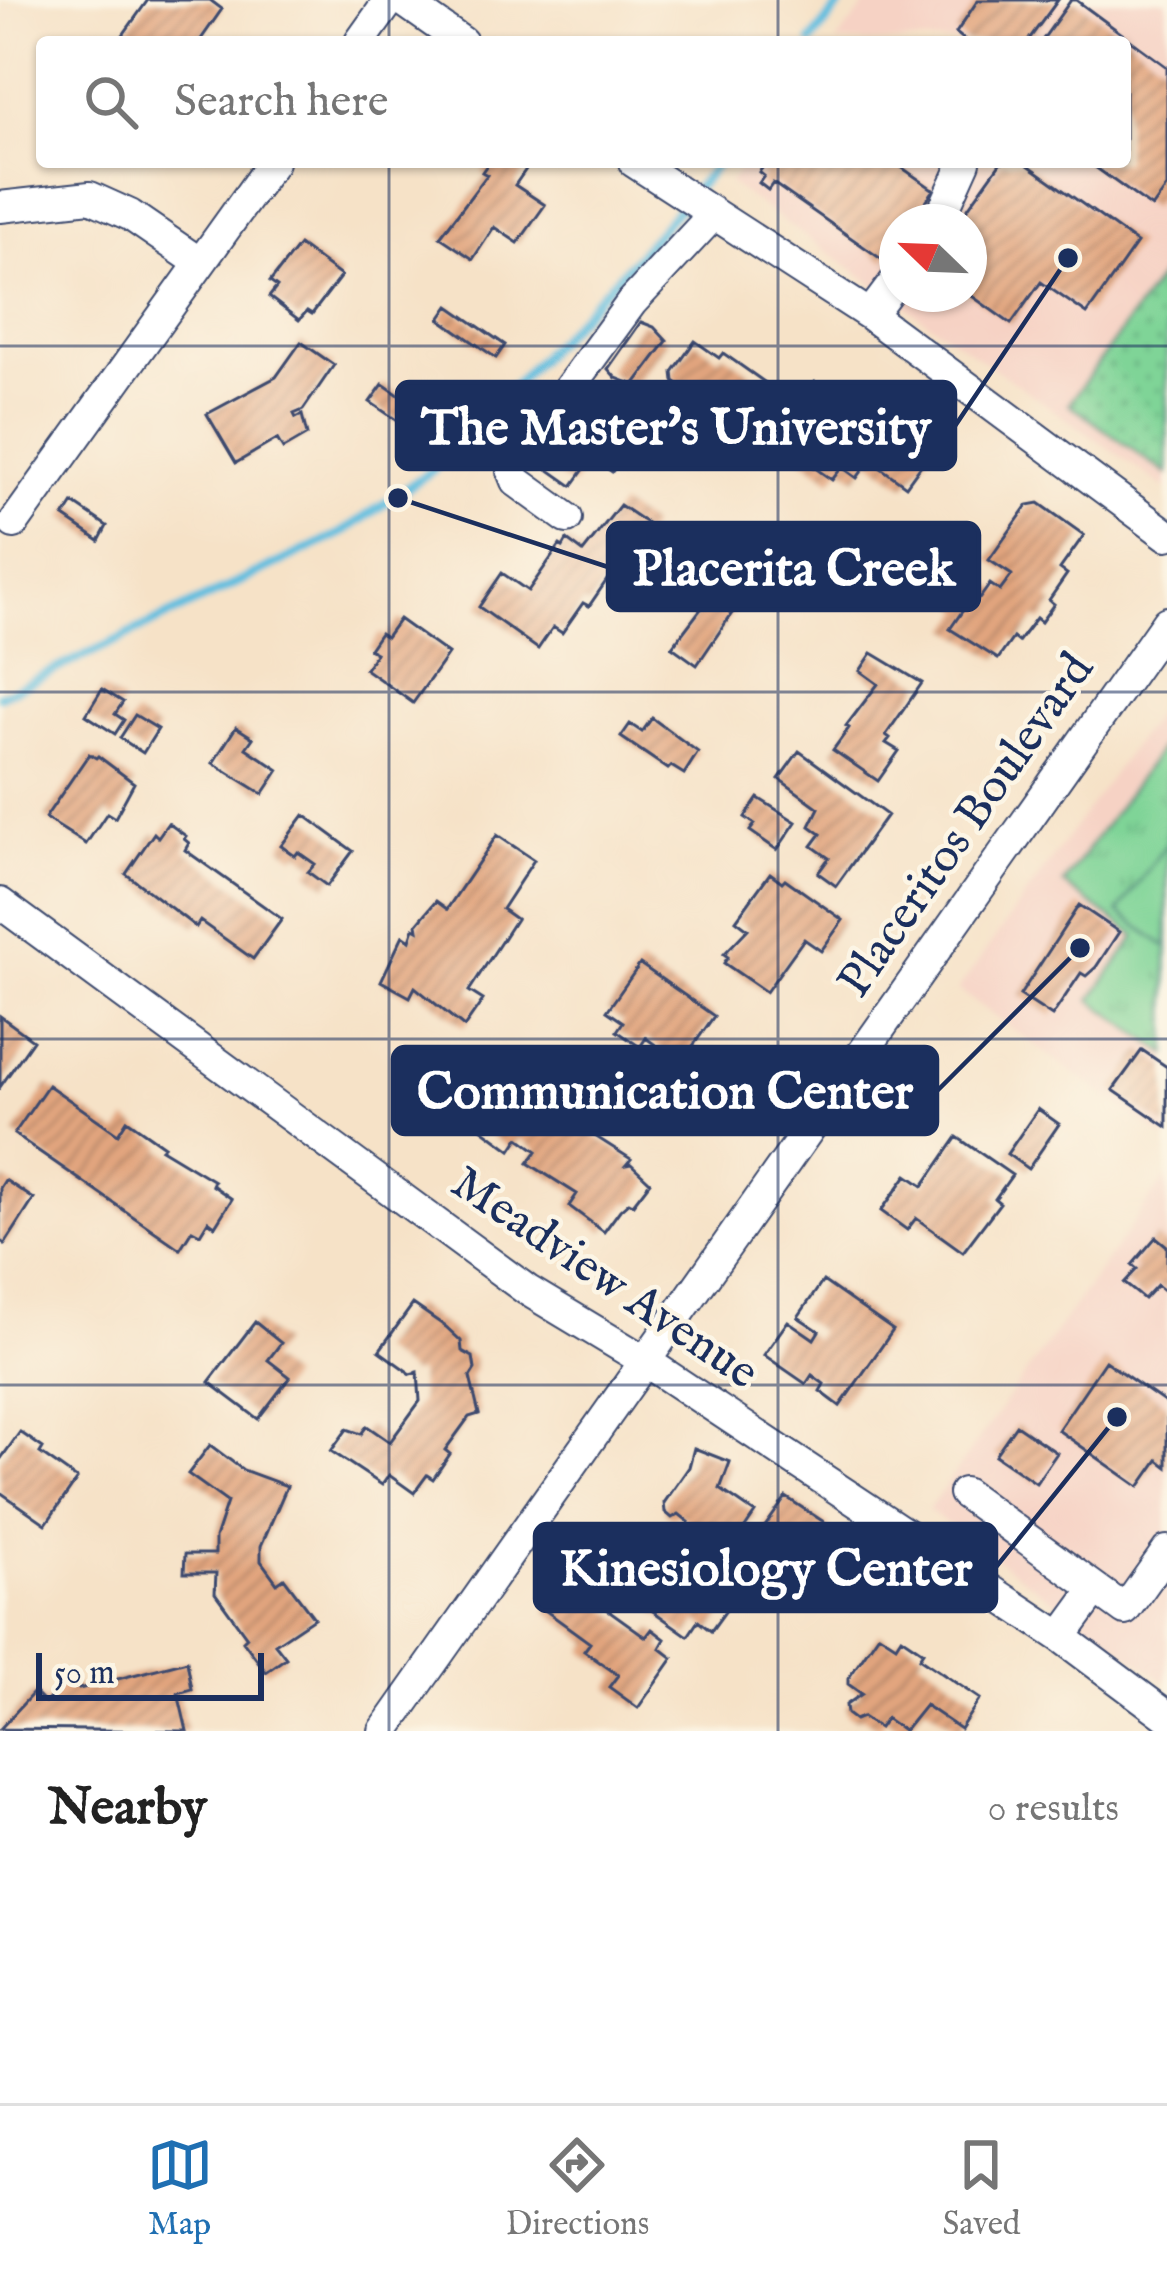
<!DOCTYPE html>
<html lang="en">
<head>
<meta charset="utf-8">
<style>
  body { margin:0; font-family:"IM FELL English",serif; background:#f6f6f6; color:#222 }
  .compass { position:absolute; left:879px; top:204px; width:108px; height:108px; border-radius:50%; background:#fff; box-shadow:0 3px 9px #0004; rotate:293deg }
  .scale { position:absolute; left:36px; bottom:30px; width:228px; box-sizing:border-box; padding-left:12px; border:6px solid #1b2f5e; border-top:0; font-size:33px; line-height:42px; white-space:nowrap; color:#1b2f5e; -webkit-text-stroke:9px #fcf5e5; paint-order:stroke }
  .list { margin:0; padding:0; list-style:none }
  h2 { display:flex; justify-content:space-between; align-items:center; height:156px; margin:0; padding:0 48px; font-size:51px }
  h2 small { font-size:39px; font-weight:400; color:#767676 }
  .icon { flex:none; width:66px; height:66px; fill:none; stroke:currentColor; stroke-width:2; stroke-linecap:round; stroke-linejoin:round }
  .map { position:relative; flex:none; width:1167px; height:1731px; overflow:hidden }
  .search { position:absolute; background:#fff; box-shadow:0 3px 9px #0004; left:36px; right:36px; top:36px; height:132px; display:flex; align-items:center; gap:30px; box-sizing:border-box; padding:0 42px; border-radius:12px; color:#767676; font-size:45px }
  .sheet { height:372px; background:#fff }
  nav { display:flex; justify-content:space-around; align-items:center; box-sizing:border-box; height:168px; border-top:3px solid #e0e0e0; background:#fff; font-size:33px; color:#767676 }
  nav a { display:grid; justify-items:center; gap:6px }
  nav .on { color:#1f6fb2 }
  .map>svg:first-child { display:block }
</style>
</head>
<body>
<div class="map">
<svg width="1167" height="1731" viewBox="0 0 1167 1731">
  <defs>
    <pattern id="grass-dots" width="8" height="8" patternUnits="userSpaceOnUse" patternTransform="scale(3)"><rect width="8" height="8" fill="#7fd497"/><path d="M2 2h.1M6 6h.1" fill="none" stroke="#6db685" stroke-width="1.8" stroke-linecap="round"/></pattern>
    <pattern id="park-tufts" width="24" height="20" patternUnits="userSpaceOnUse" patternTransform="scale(3)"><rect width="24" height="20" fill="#7fd497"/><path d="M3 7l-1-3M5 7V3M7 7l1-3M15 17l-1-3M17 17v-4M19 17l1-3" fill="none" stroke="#6db685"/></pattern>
    <pattern id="building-hatch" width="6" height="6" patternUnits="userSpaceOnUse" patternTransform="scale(3)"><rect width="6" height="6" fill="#e2a57e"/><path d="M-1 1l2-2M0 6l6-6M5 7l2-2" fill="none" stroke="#b6876a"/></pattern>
  </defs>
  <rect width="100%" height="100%" fill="#fcf5e5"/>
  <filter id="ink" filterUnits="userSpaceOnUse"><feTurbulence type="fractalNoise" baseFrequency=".00833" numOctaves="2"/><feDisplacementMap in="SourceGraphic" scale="24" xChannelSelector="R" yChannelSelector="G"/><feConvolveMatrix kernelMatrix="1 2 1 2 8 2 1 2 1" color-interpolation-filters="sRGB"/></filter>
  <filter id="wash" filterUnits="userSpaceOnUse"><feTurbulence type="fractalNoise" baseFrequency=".004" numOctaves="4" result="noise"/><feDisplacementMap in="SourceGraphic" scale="48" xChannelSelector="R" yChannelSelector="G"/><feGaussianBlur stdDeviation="2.7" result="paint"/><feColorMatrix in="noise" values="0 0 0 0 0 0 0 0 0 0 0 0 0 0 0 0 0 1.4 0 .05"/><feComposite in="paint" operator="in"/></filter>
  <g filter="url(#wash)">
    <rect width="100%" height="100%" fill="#f6e2c7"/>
    <path fill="#f6d2c4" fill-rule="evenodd" d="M870 0H1167V489L729 183 745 162H1125V42H836ZM897 222H969V294H897Z
      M1167 698V1140L958 990Z
      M1167 1176V1682L928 1510Z"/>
    <path fill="url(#grass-dots)" stroke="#4d827a" stroke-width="3" d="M1162 274 1167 278V474L1069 404Z"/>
    <path fill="url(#park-tufts)" stroke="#4d827a" stroke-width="3" d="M1167 739V1054L1091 1000 1136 936 1063 884Z"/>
    <path fill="#7fd497" stroke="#4d827a" stroke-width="3" d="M1167 843V947L1118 912Z"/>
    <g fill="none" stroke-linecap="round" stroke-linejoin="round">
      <path stroke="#61bedf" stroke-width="9" d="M811 42 844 0
        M0 696 342 533 434 469 638 255 719 162"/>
    </g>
    <g id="blocks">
      <path fill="url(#building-hatch)" d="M148 0H210L222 9 199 42H118Z
        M978 0H1058L1027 42H967L956 33Z
        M1071 0H1076L1167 67V187L1152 208 1088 162H1125V42H1041Z
        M489 162H531L515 185 545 205 518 243 494 227 473 259 440 237 487 175 482 172Z
        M767 162H894L934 190 911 222H897V242L884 261 773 183 768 190 759 183 764 176 759 172Z
        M1001 162H1024L1137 243 1087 314 1041 282 1011 324 969 294V222H958Z
        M299 245 341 276 312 314 307 311 299 320 269 297 277 287 270 282Z
        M449 306 505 345 496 358 440 319Z
        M641 322 654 327 667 341 634 385 616 378 608 369Z
        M695 341 719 358 723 353 767 384 727 443 674 405 685 389 674 381 673 372Z
        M301 342 334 365 303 410 294 414 296 418 302 415 307 435 283 449 277 439 236 463 207 414 276 377Z
        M815 382 878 423 881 420 929 454 906 486 870 460 857 478 842 467 832 480 781 444 790 432 782 427Z
        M383 384 429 416 414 432 370 402Z
        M568 409 627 450 612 472 553 430Z
        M550 439 587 465 572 486 535 460Z
        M73 503 107 526 99 541 64 517Z
        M1039 503 1084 535 1060 569 1067 574 1049 600 1054 604 1041 622 1036 618 1018 642 1013 638 998 659 950 629 963 610 955 604 966 588 980 598 990 584 1000 591 1012 575 989 560 1028 505Z
        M620 505 651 526 627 562 622 558 589 606 583 603 562 633 553 627 538 649 479 607 502 573 528 591 560 545 563 547 567 540 583 552Z
        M711 584 739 603 697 665 672 647 710 597 705 593Z
        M399 619 448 654 413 703 365 669 376 653 369 649 380 633 386 637Z
        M872 653 922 683 886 735 890 738 886 743 899 751 878 781 833 750 849 728 846 726 878 684 860 671Z
        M102 689 123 702 115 714 124 720 115 734 86 715Z
        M135 715 158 729 143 753 120 738Z
        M652 718 698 752 684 774 671 766 668 769 621 737 630 724 642 732Z
        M236 727 253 738 246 748 279 770 263 794 213 763Z
        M799 751 887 815 836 886 818 873 829 858 812 846 821 834 810 826 819 808 779 779Z
        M89 754 96 758 98 756 134 783 115 818 107 813 86 844 45 818Z
        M758 798 796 822 777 850 750 831 755 824 745 817Z
        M304 815 353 851 327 886 308 872 315 864 298 852 295 856 281 846Z
        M168 823 186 836 184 839 189 843 185 850 282 919 253 959 200 921 196 927 126 874 154 833 158 837Z
        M497 835 534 860 502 909 516 919 469 991 483 1000 464 1027 415 987 410 997 381 981 403 935 410 940 414 928 418 930 417 924 436 901 447 909Z
        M770 873 782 882 785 879 843 920 821 951 804 939 766 992 724 963 728 957 724 954 748 929 736 920Z
        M1079 905 1119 932 1096 967 1086 976 1081 973 1052 1016 1020 995Z
        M640 964 714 1016 693 1046 723 1068 707 1089 665 1060 669 1055 646 1038 640 1047 617 1031 623 1022 607 1011Z
        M0 1016 33 1040 0 1087Z
        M1142 1050 1167 1067V1127L1113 1090Z
        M508 1076 580 1120 576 1124 631 1159 626 1165 631 1164 650 1182 633 1204 629 1202 620 1210 604 1232 569 1206 577 1194 528 1163 537 1151 519 1138 511 1150 474 1123Z
        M48 1085 118 1134 127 1120 164 1146 161 1149 214 1181 212 1185 232 1199 215 1226 208 1221 200 1234 192 1230 180 1249 14 1134Z
        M1038 1109 1059 1124 1028 1169 1007 1154Z
        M957 1137 1012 1175 995 1199 1000 1203 963 1252 916 1218 907 1230 881 1211 907 1175 923 1186Z
        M5 1180 34 1199 5 1244 0 1240V1188Z
        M1156 1237 1167 1246V1293L1157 1285 1144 1299 1124 1283 1137 1269 1132 1265Z
        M823 1281 893 1330 840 1406 820 1391 824 1384 812 1375 806 1384 764 1355 788 1321 814 1339 819 1331 798 1317Z
        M413 1304 446 1327 461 1341 462 1351 473 1357 475 1369 470 1377 479 1414 469 1417 445 1450 450 1454 433 1479 427 1475 414 1493 389 1475 382 1485 331 1451 347 1429 361 1434 367 1426 390 1442 420 1401 418 1372 411 1374 379 1351Z
        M255 1322 281 1343 268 1360 290 1377 258 1419 209 1382Z
        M1105 1361 1167 1404V1467L1158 1460 1139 1487 1058 1430Z
        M1016 1425 1057 1453 1036 1483 995 1455Z
        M20 1432 43 1448 40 1453 77 1479 46 1524 0 1492V1460Z
        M210 1445 243 1470 287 1486 261 1546V1561L277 1583 284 1578 314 1618 275 1644 286 1658 266 1672 243 1641 247 1637 215 1593 216 1573H184L185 1554H215V1538L227 1502 188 1474Z
        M694 1448 730 1462 720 1489 755 1513 740 1535 749 1541 750 1548 745 1554 733 1550 724 1562 740 1573 718 1603 727 1609 711 1631 698 1621 688 1636 653 1611 662 1597 653 1591 648 1598 641 1599 636 1596V1589L663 1555 657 1551 664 1542 671 1548 689 1522 679 1514 672 1518 665 1512 664 1503 689 1467Z
        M786 1497 830 1526 807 1558 764 1528Z
        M568 1581 646 1637 652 1629 665 1639 660 1648 673 1658 638 1708 609 1687 618 1675 584 1651 590 1643 546 1611Z
        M879 1634 896 1645 901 1637 923 1652 919 1658 980 1699 960 1729 925 1705 904 1731 886 1718 879 1728 862 1717 855 1720 847 1714 846 1705 862 1694 848 1684V1679Z
        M187 1661 192 1689 178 1693 187 1731 0 1729 34 1692 45 1703 69 1679 79 1689Z"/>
    </g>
  </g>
  <g filter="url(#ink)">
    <use href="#blocks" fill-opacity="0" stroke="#3c4a6e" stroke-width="3"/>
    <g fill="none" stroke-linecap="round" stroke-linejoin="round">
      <g stroke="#3c4a6e" stroke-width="34">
        <path id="minor" d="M402 0 462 42
          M360 42 390 0
          M634 162 870 315 1167 535
          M0 207 90 197 130 215 200 263
          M938 222 965 162
          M870 315 897 279
          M567 518 516 481 512 471 517 459 632 302 713 215
          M14 523 273 162
          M0 903 527 1290 645 1361 1061 1637 1167 1716
          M964 1493 1125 1610 1167 1551
          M1061 1637 1096 1589
          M384 1731 1167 622"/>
      </g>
      <use href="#minor" stroke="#fff" stroke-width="30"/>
    </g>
  </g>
  <path fill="none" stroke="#1b2f5e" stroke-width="3" stroke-opacity="0.55" d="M389 0V42M778 0V42M389 162V1731M778 162V1731M0 346H1167M0 692H1167M0 1039H1167M0 1385H1167"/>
  <g text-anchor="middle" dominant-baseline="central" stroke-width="9" stroke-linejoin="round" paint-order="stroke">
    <g font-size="48" fill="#1b2f5e" stroke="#fcf5e5">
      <text transform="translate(967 826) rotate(-55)">Placeritos Boulevard</text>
      <text transform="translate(604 1279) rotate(34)">Meadview Avenue</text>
    </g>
  </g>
  <path fill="none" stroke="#1b2f5e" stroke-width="4.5" d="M1068 258L955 426M398 498L608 567M1080 948L937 1091M1117 1417L996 1567"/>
  <g fill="#1b2f5e" stroke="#fcf5e5" stroke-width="4.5">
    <circle cx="1068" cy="258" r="12"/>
    <circle cx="398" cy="498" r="12"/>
    <circle cx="1080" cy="948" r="12"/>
    <circle cx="1117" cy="1417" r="12"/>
  </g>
  <g fill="#1b2f5e" stroke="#1b2f5e" stroke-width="4.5">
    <rect x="397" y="382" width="558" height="87" rx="12"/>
    <rect x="608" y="523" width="371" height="87" rx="12"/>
    <rect x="393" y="1047" width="544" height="87" rx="12"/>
    <rect x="535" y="1524" width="461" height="87" rx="12"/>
  </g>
  <g font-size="51" text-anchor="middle" font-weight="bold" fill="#fff">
    <text x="676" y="444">The Master's University</text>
    <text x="794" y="585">Placerita Creek</text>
    <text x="665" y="1108">Communication Center</text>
    <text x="766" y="1585">Kinesiology Center</text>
  </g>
</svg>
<svg class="compass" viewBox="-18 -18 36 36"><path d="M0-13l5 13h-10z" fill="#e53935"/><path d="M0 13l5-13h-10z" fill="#767676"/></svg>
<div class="scale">50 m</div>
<div class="search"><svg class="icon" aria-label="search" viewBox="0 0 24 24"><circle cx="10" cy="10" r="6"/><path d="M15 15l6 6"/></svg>Search here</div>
</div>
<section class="sheet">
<h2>Nearby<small>0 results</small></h2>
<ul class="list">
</ul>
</section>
<nav>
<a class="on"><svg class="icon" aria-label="map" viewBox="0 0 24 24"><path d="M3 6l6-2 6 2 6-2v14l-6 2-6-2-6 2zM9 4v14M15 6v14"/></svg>Map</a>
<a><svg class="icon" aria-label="directions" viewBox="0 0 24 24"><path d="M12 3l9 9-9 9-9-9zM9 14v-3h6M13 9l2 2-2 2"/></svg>Directions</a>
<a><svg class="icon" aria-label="saved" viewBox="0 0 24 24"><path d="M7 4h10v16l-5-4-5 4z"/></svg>Saved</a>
</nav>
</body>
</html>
